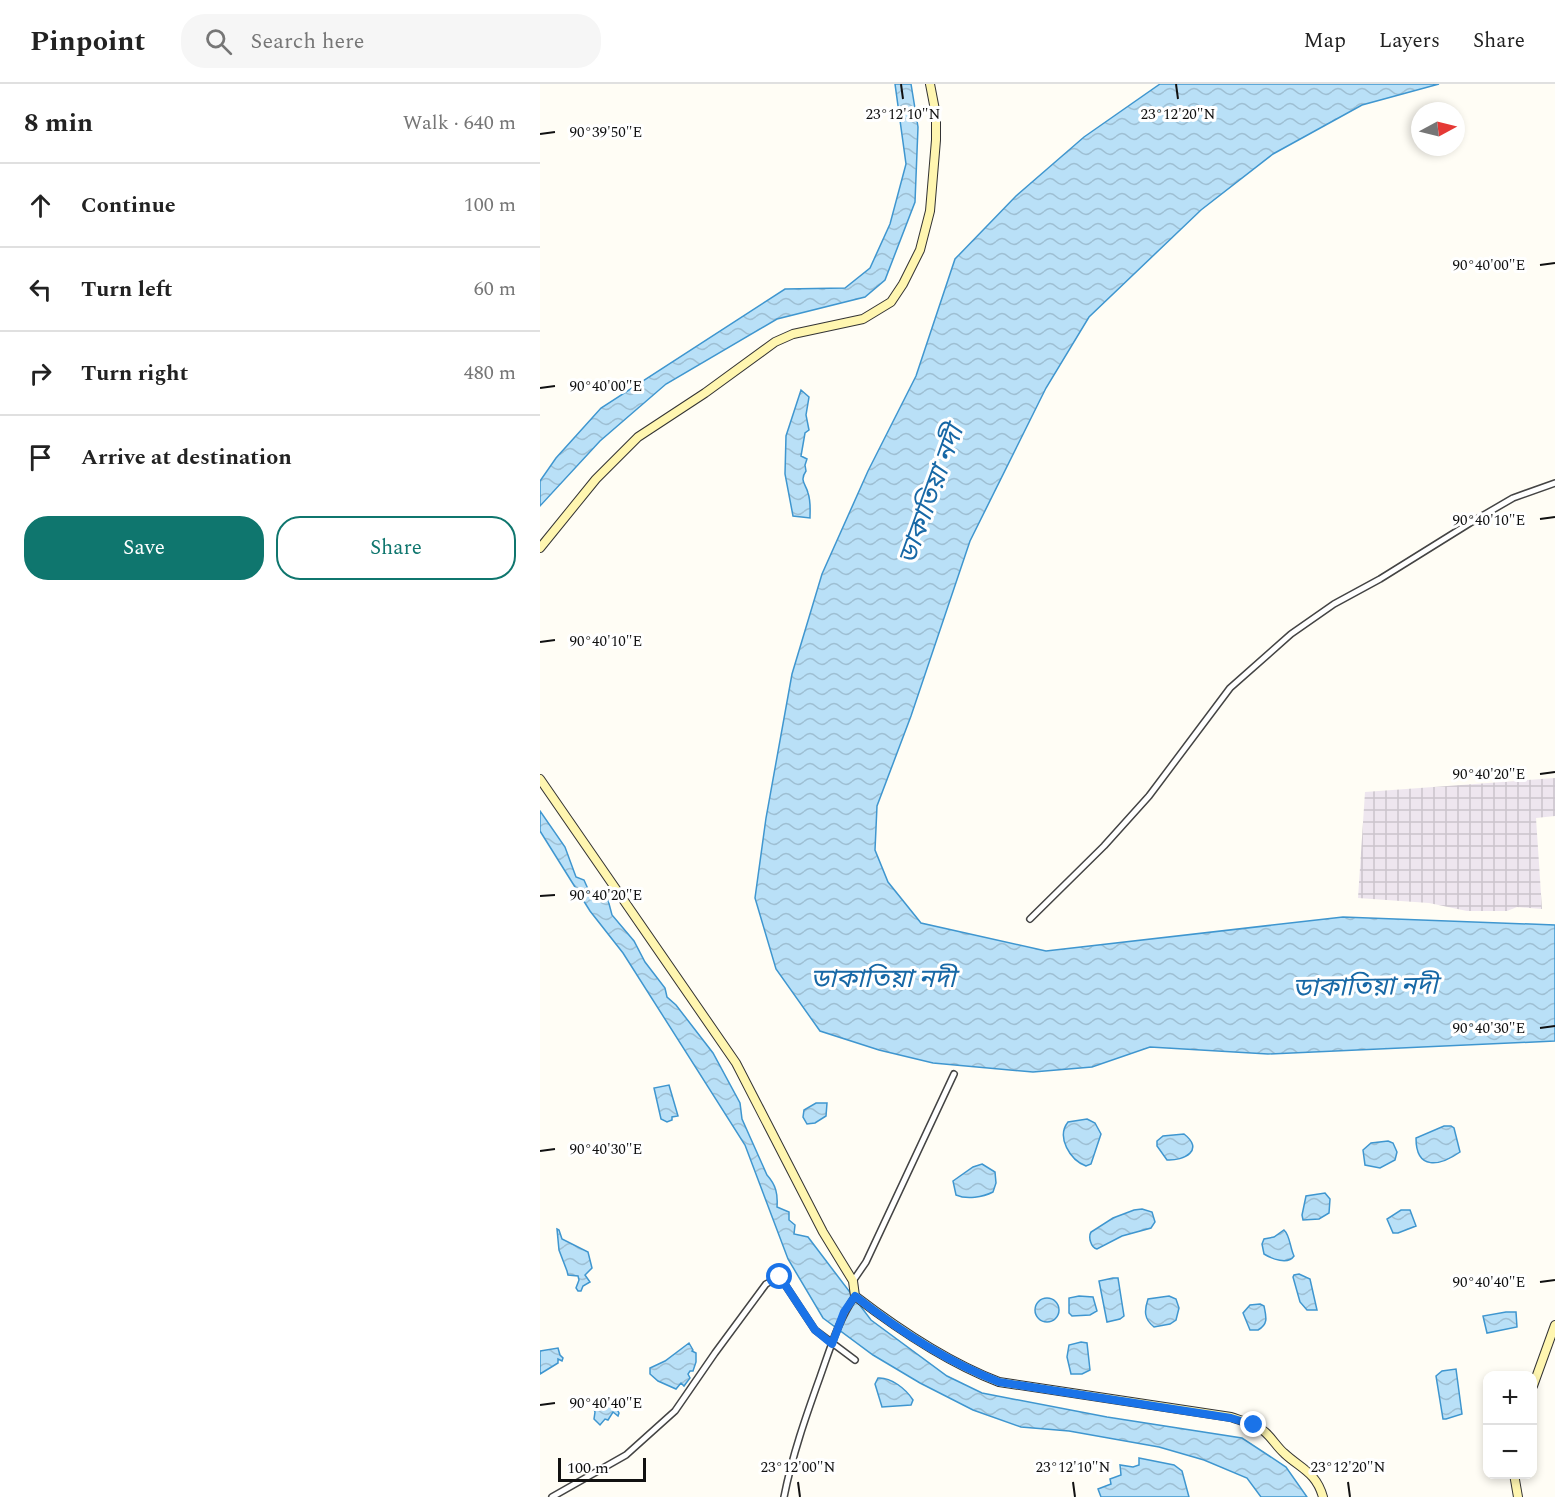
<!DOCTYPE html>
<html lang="en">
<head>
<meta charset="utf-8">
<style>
  body { margin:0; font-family:Spectral,"Noto Sans Bengali",serif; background:#f6f6f6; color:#222 }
  .controls { position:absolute; right:18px; bottom:18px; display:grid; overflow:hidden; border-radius:12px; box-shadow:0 3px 9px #0003 }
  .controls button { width:54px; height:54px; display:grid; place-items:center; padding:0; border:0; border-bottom:2px solid #e0e0e0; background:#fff; color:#222; font:30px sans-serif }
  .compass { position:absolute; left:871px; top:18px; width:54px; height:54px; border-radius:50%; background:#fff; box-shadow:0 3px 9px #0003; rotate:83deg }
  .scale { position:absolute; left:18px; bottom:15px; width:88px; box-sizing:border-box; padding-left:6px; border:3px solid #111; border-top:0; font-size:16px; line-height:21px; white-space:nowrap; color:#111; -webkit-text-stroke:4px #fff; paint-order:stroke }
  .stop { position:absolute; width:18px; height:18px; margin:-14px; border:4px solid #1a73e8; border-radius:50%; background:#fff }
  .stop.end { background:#1a73e8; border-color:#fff; box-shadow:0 2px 6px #0008 }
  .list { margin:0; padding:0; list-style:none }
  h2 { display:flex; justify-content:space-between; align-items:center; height:78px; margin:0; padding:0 24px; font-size:26px }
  h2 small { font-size:20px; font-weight:400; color:#767676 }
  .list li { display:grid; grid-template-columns:39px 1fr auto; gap:18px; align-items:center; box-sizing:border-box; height:84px; padding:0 24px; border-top:2px solid #e0e0e0 }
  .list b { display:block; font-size:22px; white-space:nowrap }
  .list em { font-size:20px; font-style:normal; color:#767676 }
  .actions { display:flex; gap:12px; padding:18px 24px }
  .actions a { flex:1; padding:14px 0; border:2px solid #0f766e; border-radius:24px; text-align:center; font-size:21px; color:#0f766e }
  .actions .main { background:#0f766e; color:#fff }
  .icon { flex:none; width:33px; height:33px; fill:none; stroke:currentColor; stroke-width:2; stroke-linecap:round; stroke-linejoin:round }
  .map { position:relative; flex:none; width:1015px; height:1413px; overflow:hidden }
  header { display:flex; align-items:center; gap:36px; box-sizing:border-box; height:84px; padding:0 30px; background:#fff; border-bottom:2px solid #e0e0e0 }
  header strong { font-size:28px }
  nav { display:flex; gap:33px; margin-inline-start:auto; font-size:21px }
  .search { width:420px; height:54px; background:#f6f6f6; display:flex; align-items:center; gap:15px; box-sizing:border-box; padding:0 21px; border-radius:24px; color:#767676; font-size:22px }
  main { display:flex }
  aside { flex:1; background:#fff }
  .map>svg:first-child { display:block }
</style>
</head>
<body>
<header>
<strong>Pinpoint</strong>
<div class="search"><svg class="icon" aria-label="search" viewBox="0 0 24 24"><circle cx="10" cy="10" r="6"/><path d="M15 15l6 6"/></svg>Search here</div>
<nav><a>Map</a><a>Layers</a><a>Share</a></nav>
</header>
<main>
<aside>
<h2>8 min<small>Walk · 640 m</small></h2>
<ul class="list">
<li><svg class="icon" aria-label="ahead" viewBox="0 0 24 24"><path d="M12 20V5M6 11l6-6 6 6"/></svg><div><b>Continue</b></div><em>100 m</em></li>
<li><svg class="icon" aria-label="left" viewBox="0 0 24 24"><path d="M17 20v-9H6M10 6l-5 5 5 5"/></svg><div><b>Turn left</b></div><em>60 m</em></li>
<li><svg class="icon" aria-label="right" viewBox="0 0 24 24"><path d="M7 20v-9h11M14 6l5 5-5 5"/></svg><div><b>Turn right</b></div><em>480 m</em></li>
<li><svg class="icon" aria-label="arrive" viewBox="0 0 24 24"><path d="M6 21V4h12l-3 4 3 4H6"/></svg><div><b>Arrive at destination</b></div></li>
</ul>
<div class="actions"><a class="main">Save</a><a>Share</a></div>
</aside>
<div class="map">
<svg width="1015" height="1413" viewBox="0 0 1015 1413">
  <defs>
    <pattern id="industrial-grid" width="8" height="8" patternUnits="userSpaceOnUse" patternTransform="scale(1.5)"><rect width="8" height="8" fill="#eee6ef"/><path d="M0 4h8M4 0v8" fill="none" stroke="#cbc4cc"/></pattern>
    <pattern id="water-waves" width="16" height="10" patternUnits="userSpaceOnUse" patternTransform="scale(1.5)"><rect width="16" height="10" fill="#b9e0f7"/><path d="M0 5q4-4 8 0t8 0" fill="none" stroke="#9ebfd3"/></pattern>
  </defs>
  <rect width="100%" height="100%" fill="#fffdf5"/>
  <path fill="url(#industrial-grid)" d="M1015 694V732L996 734 1002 825 977 823 967 827H927L889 819 818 814 825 708Z"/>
  <path fill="url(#water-waves)" stroke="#3f96cf" stroke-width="1.5" d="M355 0H371L378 43 375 118 345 196 325 213 237 235 126 300 60 357 0 422V397L16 374 61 324 245 205 305 204 330 184 350 140 366 80Z
    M620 0H899L822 21 733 70 661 126 549 233 506 304 430 457 371 632 337 722 335 766 348 798 381 839 506 867 803 833 1015 841V957L728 970 610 963 552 983 493 988 393 979 339 966 280 947 236 885 215 814 226 734 252 590 282 490 328 387 376 292 415 175 476 112 544 53Z
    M261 306 269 313 266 331 269 346 265 349 261 372 267 375 265 381 266 387C259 397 266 400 268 409 271 417 270 426 270 434L253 432 245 390 246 352Z
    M0 727 25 763 36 793 44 796 48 805 67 812 72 831 94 857 105 878 125 904 127 913 136 921 173 969 200 1019 202 1035 227 1091C236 1101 238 1110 237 1123L249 1128V1136L255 1141 254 1150 268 1153 331 1236 407 1292 442 1309 567 1333 702 1354 746 1383 767 1413H721L707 1394 664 1376 619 1363 529 1347 481 1343 433 1326 380 1299 333 1271 283 1234 248 1175 205 1061 83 869 50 827 0 747Z
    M129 1001 138 1032 132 1033V1036L127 1038 121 1035 114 1004Z
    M276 1019H287L286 1032 275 1039 267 1040 263 1033 264 1026Z
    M547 1035 555 1039 561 1050 551 1080 546 1082C530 1076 516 1053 528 1038Z
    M904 1042H911L914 1044 920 1068C900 1082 876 1087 876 1054Z
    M644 1050C665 1066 644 1077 627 1076L617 1062V1057L623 1052Z
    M848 1057 853 1059 857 1068 855 1076 840 1084 825 1081 823 1066 831 1059Z
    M442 1080 455 1088 456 1099 453 1108C443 1113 427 1116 416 1111L413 1097 433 1083Z
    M785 1109 790 1115 789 1129 779 1135 763 1136 762 1131 766 1112Z
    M602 1125 612 1128 615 1138 611 1144 582 1152 557 1165C551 1164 548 1153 551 1148L573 1134 594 1126Z
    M861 1126H870L876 1142 858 1149H853L847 1135Z
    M17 1145 19 1146 22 1155 48 1168 52 1184 45 1191 50 1198 43 1202 41 1207H38L36 1204 39 1196 38 1192 28 1191 27 1187 19 1166Z
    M744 1146C750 1151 750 1164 754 1172 748 1181 732 1175 724 1170L722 1160 724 1155 734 1153Z
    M759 1190 770 1195 777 1226H767L760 1218 753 1193 754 1191Z
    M573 1194H578L584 1232 580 1235 567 1238 559 1197Z
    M539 1212 553 1213 557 1227 550 1231 532 1232 529 1229V1214Z
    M629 1212 636 1215 639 1224 636 1236 630 1240 614 1243C604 1235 604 1227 608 1215Z
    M495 1226a12 12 0 1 1 24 0a12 12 0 1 1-24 0Z
    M720 1220 724 1222C726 1232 729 1240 718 1246H710L703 1229 710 1221Z
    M966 1228H976L977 1243 947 1249 943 1232Z
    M541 1258 547 1259 550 1286 542 1290H531L527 1273 529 1261Z
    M149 1259 153 1266 152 1267 156 1269V1278L153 1287H150L148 1290 150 1294 144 1302 141 1299 136 1305 118 1297 110 1290V1284L125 1277Z
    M18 1264 20 1271 23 1274 22 1277 18 1275V1279L0 1290V1267Z
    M916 1285 922 1330 906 1335H903L896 1292 902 1287Z
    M338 1294C351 1293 366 1305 373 1316L371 1321 342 1323 335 1300Z
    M66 1319 74 1320 79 1329 78 1332 73 1328 68 1336 65 1335 60 1341 54 1335 55 1328 52 1320Z
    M599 1374 634 1381 642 1387 649 1413H561L558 1405 571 1400 570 1395 581 1391 580 1381 593 1383 599 1381Z"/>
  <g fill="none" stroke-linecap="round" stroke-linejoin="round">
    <g stroke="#444" stroke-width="8">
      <path id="street" d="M490 835 564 762 609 712 690 604 751 550 794 520 840 495 930 439 973 414 1015 399
        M313 1197 326 1178 414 990
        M12 1413 86 1371 135 1327 175 1269 226 1200 240 1193 275 1246 315 1276
        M244 1413C252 1372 266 1332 280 1293 290 1265 298 1237 315 1212"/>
    </g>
    <g stroke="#333" stroke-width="10">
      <path id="secondary" d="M0 464 56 395 98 353 165 309 235 258 253 250 323 235 351 218 363 200 380 166 390 127 396 56V31L390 0
        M0 695 196 979 283 1148 313 1197 315 1212C358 1245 409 1279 459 1298L691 1333C702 1337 716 1340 725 1348 732 1354 737 1363 744 1369 761 1385 776 1388 783 1413
        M993 1302 1015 1241
        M974 1390 978 1413"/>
    </g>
    <use href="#street" stroke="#fff" stroke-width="5"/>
    <use href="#secondary" stroke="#fff6b0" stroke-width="8"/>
  </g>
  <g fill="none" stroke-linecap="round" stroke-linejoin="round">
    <path stroke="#1a73e8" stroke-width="8" d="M240 1193 275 1246 292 1260 304 1228 315 1212C358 1246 408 1278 459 1298L691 1334 714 1341"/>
  </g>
  <path fill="none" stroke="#111" stroke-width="2" d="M361 0 363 15M636 0 638 15M0 50 15 48M1000 181 1015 179M0 304 15 302M1000 435 1015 433M0 558 15 556M1000 690 1015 688M0 812 15 811M1000 944 1015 942M0 1067 15 1065M1000 1198 1015 1196M0 1321 15 1319M258 1398 260 1413M533 1398 535 1413M808 1398 810 1413"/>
  <g text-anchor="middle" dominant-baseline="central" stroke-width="6" stroke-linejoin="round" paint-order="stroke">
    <g font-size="26" font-style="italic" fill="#1768a6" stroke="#fff">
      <text transform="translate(391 411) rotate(-70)">ডাকাতিয়া নদী</text>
      <text x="343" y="895">ডাকাতিয়া নদী</text>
      <text transform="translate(825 903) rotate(-1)">ডাকাতিয়া নদী</text>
    </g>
  </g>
  <g font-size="15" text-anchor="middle" fill="#111" stroke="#fff" stroke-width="6" stroke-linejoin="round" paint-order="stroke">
    <text x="363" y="35">23°12'10"N</text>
    <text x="638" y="35">23°12'20"N</text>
    <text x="66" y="53">90°39'50"E</text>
    <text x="949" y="186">90°40'00"E</text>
    <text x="66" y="307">90°40'00"E</text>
    <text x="949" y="441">90°40'10"E</text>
    <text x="66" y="562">90°40'10"E</text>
    <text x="949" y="695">90°40'20"E</text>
    <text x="66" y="816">90°40'20"E</text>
    <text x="949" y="949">90°40'30"E</text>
    <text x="66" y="1070">90°40'30"E</text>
    <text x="949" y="1203">90°40'40"E</text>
    <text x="66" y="1324">90°40'40"E</text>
    <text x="258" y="1388">23°12'00"N</text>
    <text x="533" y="1388">23°12'10"N</text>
    <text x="808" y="1388">23°12'20"N</text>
  </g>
</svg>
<div class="controls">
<button>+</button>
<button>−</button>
</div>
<svg class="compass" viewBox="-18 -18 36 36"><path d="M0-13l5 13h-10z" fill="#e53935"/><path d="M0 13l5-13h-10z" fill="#767676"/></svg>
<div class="scale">100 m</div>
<div class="stop" style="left:240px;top:1193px"></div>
<div class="stop end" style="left:714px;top:1341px"></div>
</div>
</main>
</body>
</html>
